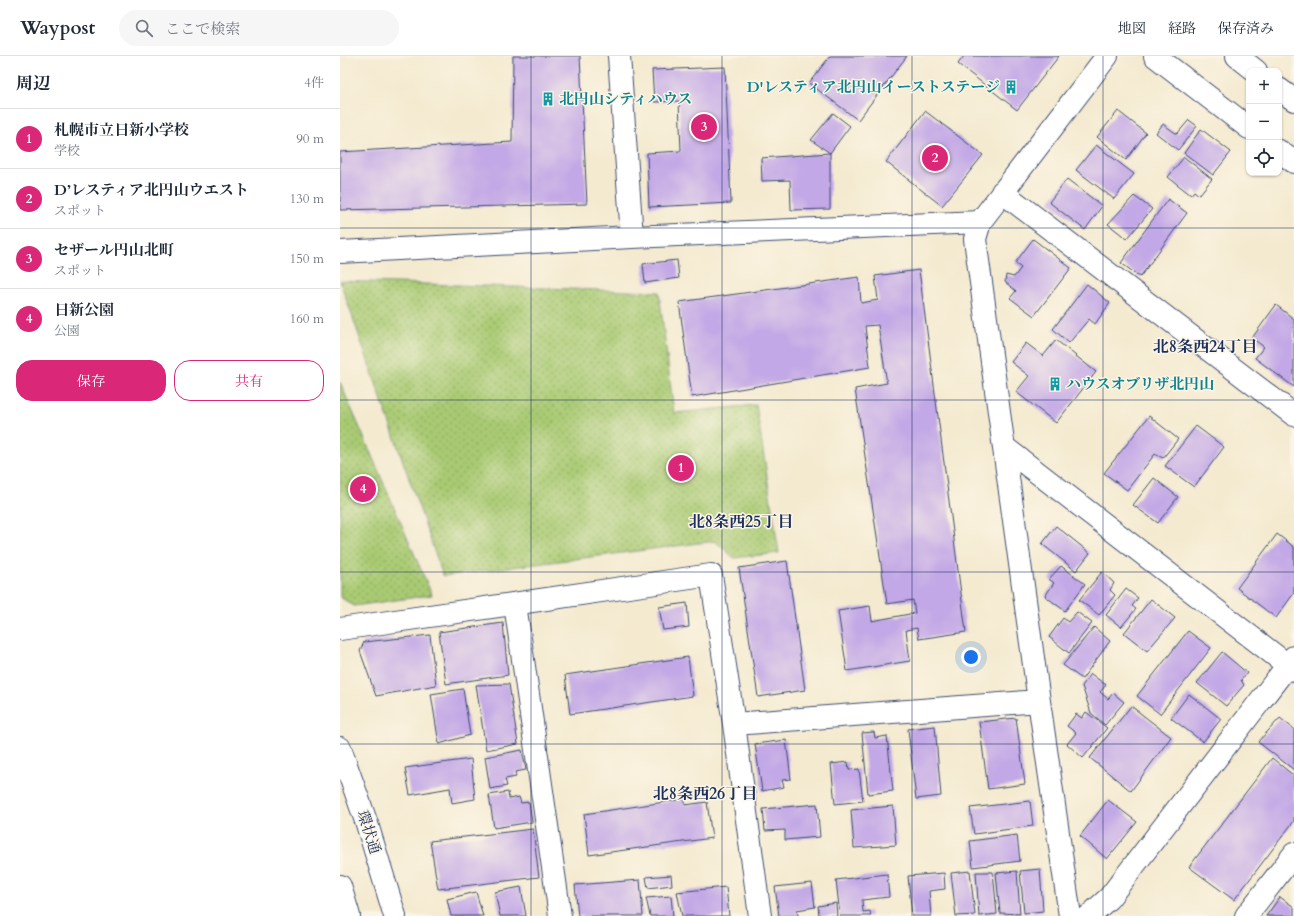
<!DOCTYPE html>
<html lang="ja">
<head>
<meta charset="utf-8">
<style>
  body { margin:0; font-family:Cardo,"Noto Serif JP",serif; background:#f6f6f7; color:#1f2937 }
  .controls { position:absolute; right:12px; top:12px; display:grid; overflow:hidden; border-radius:8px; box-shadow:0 1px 3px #0004 }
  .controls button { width:36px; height:36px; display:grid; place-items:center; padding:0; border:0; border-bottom:1px solid #e0e1e3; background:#fff; color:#1f2937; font:20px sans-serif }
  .you { position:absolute; left:631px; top:601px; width:14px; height:14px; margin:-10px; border:3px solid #fff; border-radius:50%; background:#1a73e8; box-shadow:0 0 0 6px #1a73e833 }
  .badge { display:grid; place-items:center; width:26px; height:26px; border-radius:50%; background:#db2777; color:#fff; font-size:13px; font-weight:700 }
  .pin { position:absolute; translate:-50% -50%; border:2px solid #fff; box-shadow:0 1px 4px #0006 }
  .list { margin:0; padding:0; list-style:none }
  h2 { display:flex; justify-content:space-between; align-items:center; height:52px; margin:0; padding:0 16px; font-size:17px }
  h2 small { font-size:13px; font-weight:400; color:#747a83 }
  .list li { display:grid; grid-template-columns:26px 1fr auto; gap:12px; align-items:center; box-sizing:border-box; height:60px; padding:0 16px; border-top:1px solid #e0e1e3 }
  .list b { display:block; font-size:15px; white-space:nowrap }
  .list p { margin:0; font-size:13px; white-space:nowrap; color:#747a83 }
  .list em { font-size:13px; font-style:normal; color:#747a83 }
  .actions { display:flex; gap:8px; padding:12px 16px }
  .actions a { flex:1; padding:9px 0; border:1px solid #db2777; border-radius:16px; text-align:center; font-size:14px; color:#db2777 }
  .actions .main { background:#db2777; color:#fff }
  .icon { flex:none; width:22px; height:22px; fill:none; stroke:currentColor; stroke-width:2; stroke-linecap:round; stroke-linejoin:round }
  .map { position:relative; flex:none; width:954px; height:860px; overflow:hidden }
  header { display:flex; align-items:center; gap:24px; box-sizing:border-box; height:56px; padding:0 20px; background:#fff; border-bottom:1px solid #e0e1e3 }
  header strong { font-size:19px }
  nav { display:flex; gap:22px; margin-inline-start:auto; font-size:14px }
  .search { width:280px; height:36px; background:#f6f6f7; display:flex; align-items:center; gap:10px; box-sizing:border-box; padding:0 14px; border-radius:22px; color:#747a83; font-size:15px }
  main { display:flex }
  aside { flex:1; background:#fff }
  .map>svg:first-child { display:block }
</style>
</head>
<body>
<header>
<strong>Waypost</strong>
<div class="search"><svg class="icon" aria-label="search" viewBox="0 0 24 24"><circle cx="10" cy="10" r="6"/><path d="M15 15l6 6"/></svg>ここで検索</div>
<nav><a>地図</a><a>経路</a><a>保存済み</a></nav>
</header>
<main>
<aside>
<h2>周辺<small>4件</small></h2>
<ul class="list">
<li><span class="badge">1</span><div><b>札幌市立日新小学校</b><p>学校</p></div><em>90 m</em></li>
<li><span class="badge">2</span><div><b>D’レスティア北円山ウエスト</b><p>スポット</p></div><em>130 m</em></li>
<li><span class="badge">3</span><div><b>セザール円山北町</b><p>スポット</p></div><em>150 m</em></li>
<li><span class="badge">4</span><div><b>日新公園</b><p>公園</p></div><em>160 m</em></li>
</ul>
<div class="actions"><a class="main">保存</a><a>共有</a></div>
</aside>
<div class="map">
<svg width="954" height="860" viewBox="0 0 954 860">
  <defs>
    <pattern id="park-dots" width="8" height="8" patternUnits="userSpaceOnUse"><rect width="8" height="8" fill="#a9ca72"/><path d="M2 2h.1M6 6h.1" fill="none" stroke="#89a461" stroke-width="1.8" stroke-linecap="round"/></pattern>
  </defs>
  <rect width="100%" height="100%" fill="#fcf5e5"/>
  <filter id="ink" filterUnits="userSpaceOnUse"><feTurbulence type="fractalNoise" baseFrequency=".025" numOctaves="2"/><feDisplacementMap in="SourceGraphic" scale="8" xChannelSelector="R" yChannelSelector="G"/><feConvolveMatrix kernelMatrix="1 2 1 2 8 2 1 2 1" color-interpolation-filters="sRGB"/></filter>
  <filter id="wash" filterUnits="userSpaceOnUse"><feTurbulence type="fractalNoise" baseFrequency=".012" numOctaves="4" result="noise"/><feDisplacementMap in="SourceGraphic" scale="16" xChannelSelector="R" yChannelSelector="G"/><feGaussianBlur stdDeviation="0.9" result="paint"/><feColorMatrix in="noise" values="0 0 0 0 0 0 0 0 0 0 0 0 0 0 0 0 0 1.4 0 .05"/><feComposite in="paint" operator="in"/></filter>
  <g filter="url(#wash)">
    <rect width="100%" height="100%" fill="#f4ead0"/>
    <path fill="url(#park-dots)" stroke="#627c68" d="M0 225 319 236 334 357 416 349 439 497 394 502 375 485 103 520Z
      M0 326 92 539 14 550 0 541Z"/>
    <g id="blocks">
      <path fill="#c2a8e6" d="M173 0H240L247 148 0 154V96L172 86Z
        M490 0H567L518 64 469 27Z
        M624 0H719L677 54 618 8Z
        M385 11 391 147 309 151 307 97 341 95 339 45 314 46 312 14Z
        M585 55 643 99 602 150 546 106Z
        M778 55 806 77 786 104 757 81Z
        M493 57 510 70 490 97 471 84Z
        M849 64 857 70 838 94 816 77 823 68 837 78Z
        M861 73 891 96 873 119 844 97Z
        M756 89 794 118 774 143 736 114Z
        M490 97V153L451 154 450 124 422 125 421 102Z
        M844 101 872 123 859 139 854 135 851 139 828 121Z
        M727 123 762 150 745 174 709 146Z
        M794 140 812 153 787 183 768 168Z
        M828 143 847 157 800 221 781 207Z
        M693 183 731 212 694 260 670 242 676 235 665 226 666 219 674 221 681 212 675 207Z
        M337 204 339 222 305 227 303 208Z
        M579 214 626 576 579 583 577 572 566 574 570 605 507 615 498 555 530 550 532 565 575 557 573 544 547 548 515 333 547 327 538 269 525 270 530 311 352 341 339 246 519 221 521 247 538 244 535 220Z
        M747 228 770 247 755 268 749 263 729 287 713 273Z
        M936 249 954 263V331L915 302 924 291 912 282Z
        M716 284 756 316 716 367 676 336 689 320 671 306 686 287 703 300Z
        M809 360 838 383 823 402 815 398 787 434 764 417Z
        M856 370 884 391 854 431 825 410Z
        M814 422 838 441 818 467 793 449Z
        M716 470 750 497 736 515 702 488Z
        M937 478 954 491V537L936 562 897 532Z
        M447 505 465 634 418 641 399 512Z
        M721 510 745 528 725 555 705 540 714 527 709 523Z
        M762 516 774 527 770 534 775 539 759 559 739 544Z
        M786 533 798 542 792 550 796 553 781 571 766 559Z
        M811 543 835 562 807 595 784 577Z
        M347 547 349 571 323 574 319 551Z
        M737 556 752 567 729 597 709 581 723 562 728 566Z
        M163 567 168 619 106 628 99 576Z
        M754 571 770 585 742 623 723 609Z
        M848 575 871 592 820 658 797 640Z
        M90 579 96 629 36 640 20 595 24 586Z
        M882 596 907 617 901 624 904 629 886 650 857 627Z
        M348 601 353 640 230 658 225 619Z
        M751 618 766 629 760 636 768 643 773 637 784 646 765 669 751 657 742 630Z
        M169 628 178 688 146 694 136 629Z
        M123 633 130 679 99 688 91 638Z
        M849 638 881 663 863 686 831 662Z
        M791 650 831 681 791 735 750 702Z
        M746 656 767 672 743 702 727 688 736 677 727 670 736 658 742 662Z
        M676 662 685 728 648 733 639 666Z
        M940 662 954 673V714L918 686Z
        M595 670 601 740 576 743 568 673Z
        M534 676 535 682 547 680 553 735 528 738 522 677Z
        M446 684 451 723 442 724 444 731 422 735 415 688Z
        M182 694 186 714 175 716 176 721 165 723 167 730 150 733 145 701Z
        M932 702 954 720V765L894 844 849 811Z
        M131 703 135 743 112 747 110 732 70 739 65 712Z
        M508 706 509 714 519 713 523 745 495 748 491 708Z
        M168 736 169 743 179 741 181 747 189 746 192 766 154 772 149 739Z
        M345 743V749L367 746 372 782 249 799 244 758Z
        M768 744 797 766 767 803 740 780Z
        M690 745 693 770 634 778 630 752Z
        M477 748 480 781 445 784V774L425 775 423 753Z
        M553 750 556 789 514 792 511 754Z
        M193 773 199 821 98 833 90 785Z
        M677 779 680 805 633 811 630 785Z
        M700 813 703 855 684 857 680 815Z
        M630 815 635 859 616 860 611 817Z
        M677 815 680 858 660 857 656 817Z
        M636 816H653L657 858 639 860Z
        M604 817 605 833 589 835 591 860H572L568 820Z
        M547 818 549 841 522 844 523 856 530 855 531 860H500L496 824Z
        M331 819 332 829 308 832 306 821Z
        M300 824 303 860H238L235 829Z
        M472 827 475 851 457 854 458 860H439L435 831Z
        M181 831 186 860H160L155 836Z
        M386 831 389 860H342L337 836Z
        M136 836 143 860H111L107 843Z
        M331 840 333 860H310L306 842Z
        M940 841 954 851V860H926Z
        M496 847 497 860H479L478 850Z"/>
    </g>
  </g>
  <g filter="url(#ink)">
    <use href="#blocks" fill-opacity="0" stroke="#3c4b6f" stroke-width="1"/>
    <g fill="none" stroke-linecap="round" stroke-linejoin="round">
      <g stroke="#3c4b6f" stroke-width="24">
        <path id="minor" d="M279 0 292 181
          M815 0 909 72
          M897 0 916 15
          M939 33 954 44
          M939 95 954 106
          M662 136 954 359
          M0 196 292 181 640 166
          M664 391 954 614
          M175 548 220 860
          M0 573 371 519 394 668 699 645 730 860
          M699 645 635 183 640 166 767 0
          M394 668 420 860
          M0 692 27 768 55 860
          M0 830 9 860
          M749 860 769 842 954 601
          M906 860 954 798"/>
      </g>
      <use href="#minor" stroke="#fff" stroke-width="22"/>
    </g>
  </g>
  <path fill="none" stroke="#1b2f5e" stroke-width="1" stroke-opacity="0.55" d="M191 0V860M382 0V860M572 0V860M763 0V860M0 172H954M0 344H954M0 516H954M0 688H954"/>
  <defs>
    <g id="building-bare" transform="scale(1.08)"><path d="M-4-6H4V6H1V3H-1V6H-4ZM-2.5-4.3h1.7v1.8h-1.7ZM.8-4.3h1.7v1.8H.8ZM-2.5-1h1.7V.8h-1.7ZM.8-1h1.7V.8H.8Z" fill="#0f9aa8" stroke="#fcf5e5" stroke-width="2.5" paint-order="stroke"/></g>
  </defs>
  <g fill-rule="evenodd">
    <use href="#building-bare" x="671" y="31"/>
    <use href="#building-bare" x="208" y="43"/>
    <use href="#building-bare" x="715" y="328"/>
  </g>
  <g text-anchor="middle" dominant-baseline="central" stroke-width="3" stroke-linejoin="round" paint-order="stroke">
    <g font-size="15" font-weight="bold" fill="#0d838f" stroke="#fcf5e5" text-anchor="start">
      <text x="660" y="31" text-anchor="end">D'レスティア北円山イーストステージ</text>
      <text x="219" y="43">北円山シティハウス</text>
      <text x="726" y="328">ハウスオブリザ北円山</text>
    </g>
    <g font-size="15" fill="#1b2f5e" stroke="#fcf5e5">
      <text transform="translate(29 776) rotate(72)">環状通</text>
    </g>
    <g font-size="16" font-weight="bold" fill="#1b2f5e" stroke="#fcf5e5">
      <text x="865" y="291">北8条西24丁目</text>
      <text x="401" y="466">北8条西25丁目</text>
      <text x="365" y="738">北8条西26丁目</text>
    </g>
  </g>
</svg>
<div class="controls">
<button>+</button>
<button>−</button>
<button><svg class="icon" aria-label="locate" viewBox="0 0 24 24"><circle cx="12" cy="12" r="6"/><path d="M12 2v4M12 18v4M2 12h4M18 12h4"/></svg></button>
</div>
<div class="you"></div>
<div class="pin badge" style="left:341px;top:412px">1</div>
<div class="pin badge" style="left:595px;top:102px">2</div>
<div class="pin badge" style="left:364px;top:71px">3</div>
<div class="pin badge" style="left:23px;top:433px">4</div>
</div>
</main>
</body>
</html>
